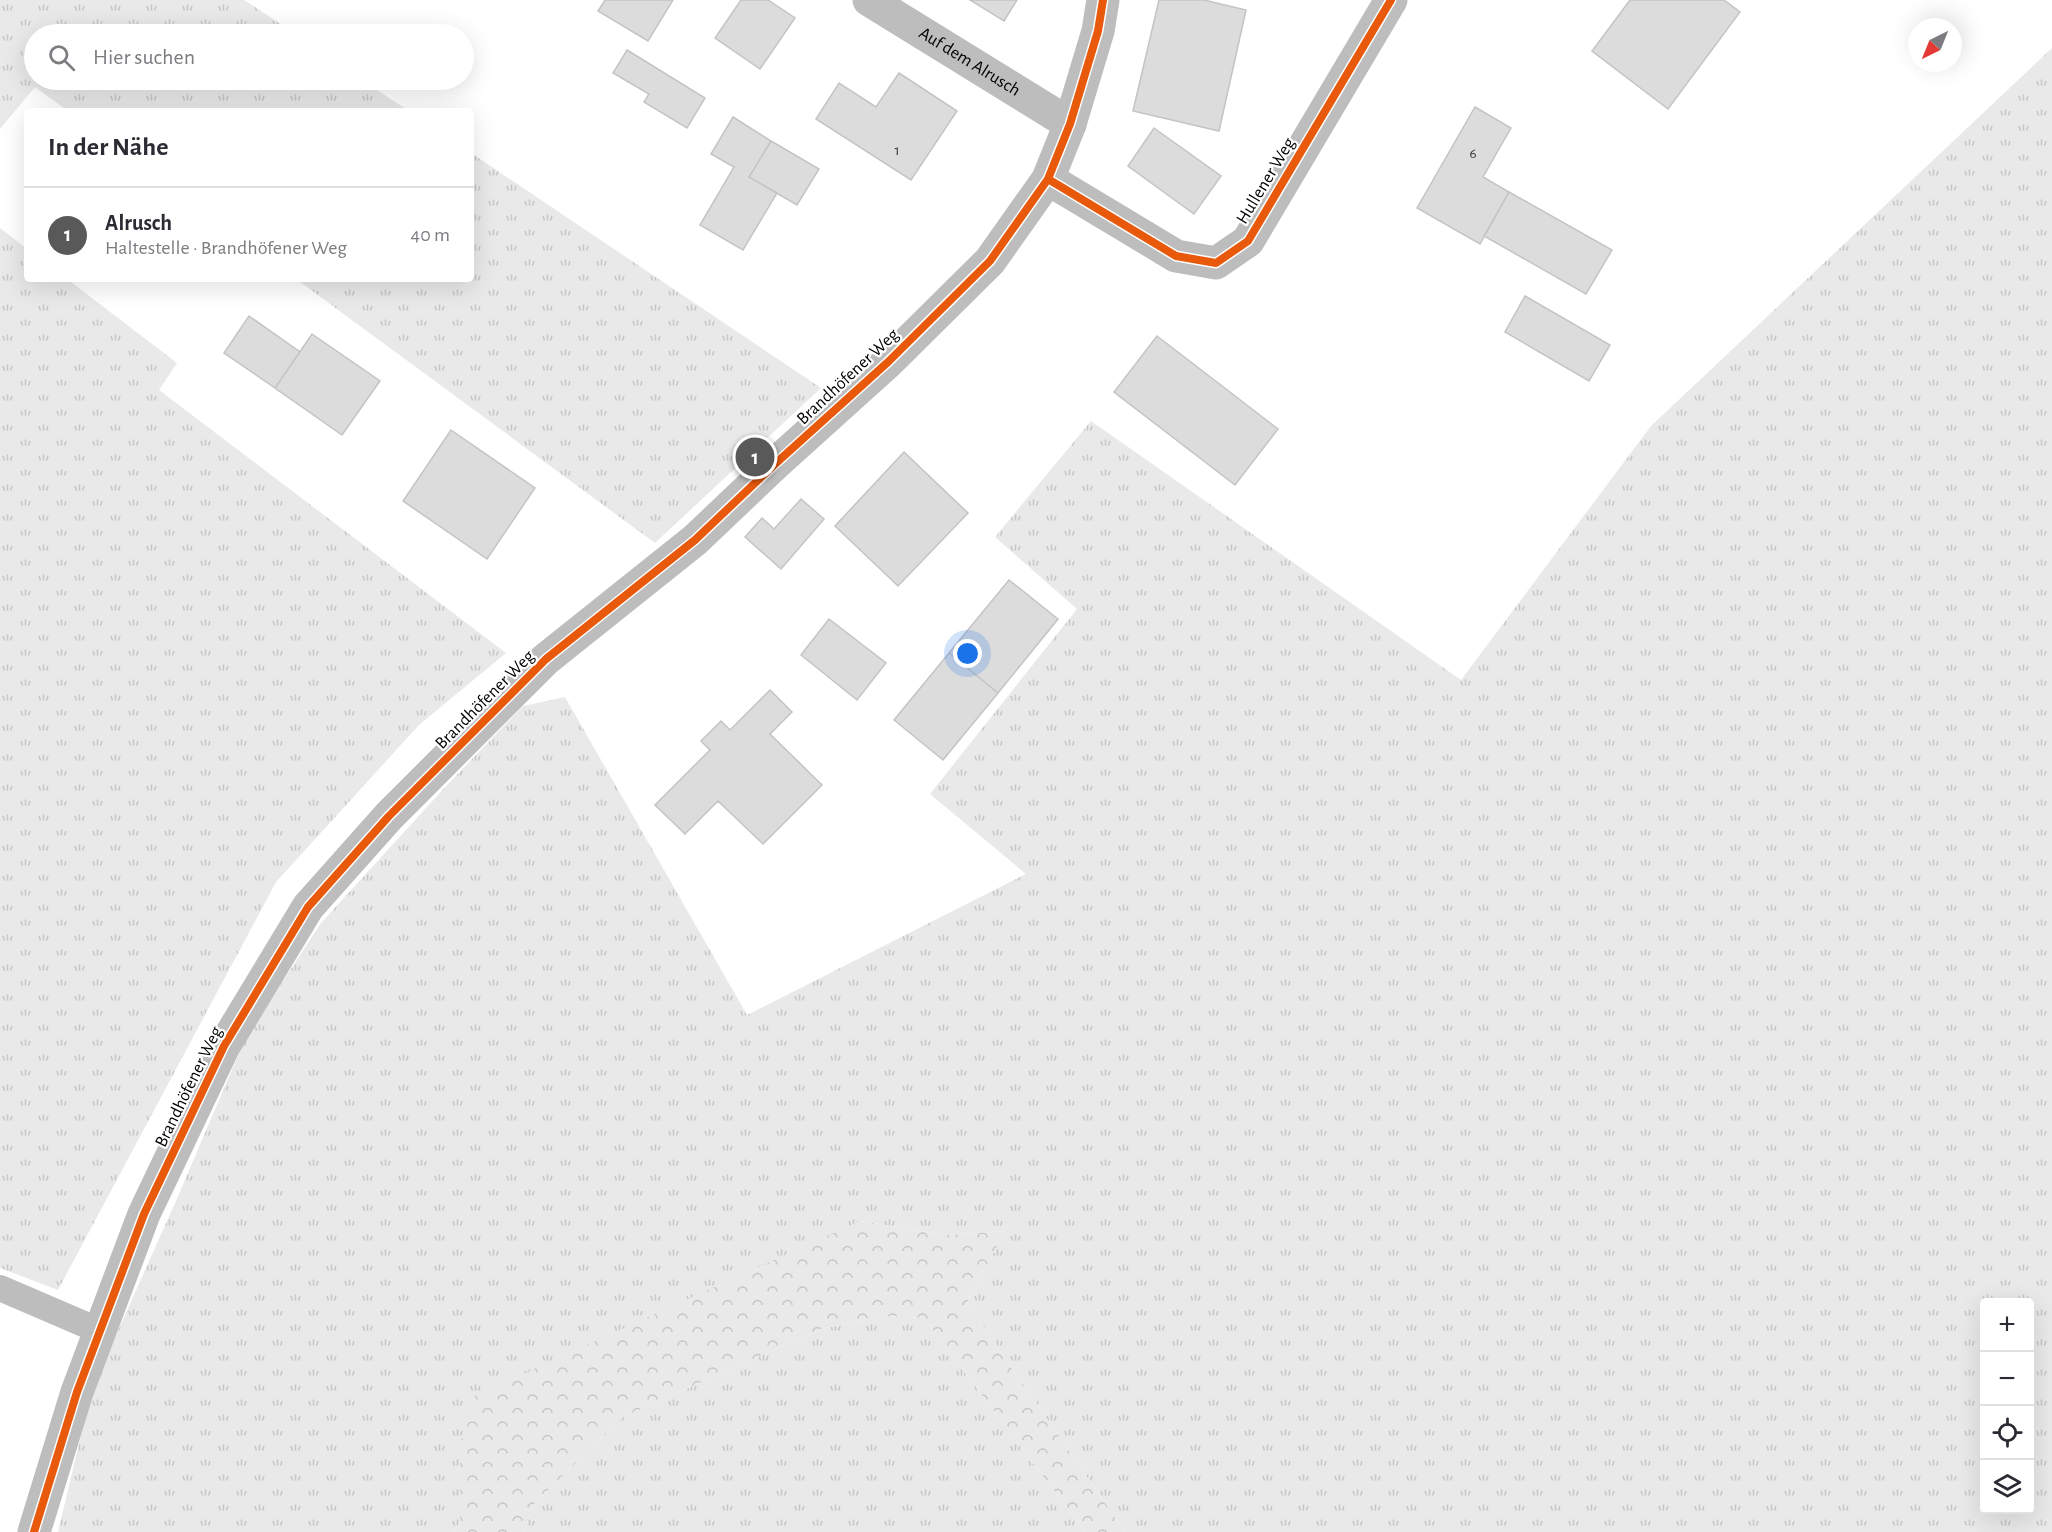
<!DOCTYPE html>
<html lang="de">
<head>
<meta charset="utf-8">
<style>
  body { margin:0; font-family:"Alegreya Sans",sans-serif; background:#f7f7f7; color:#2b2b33 }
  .controls { position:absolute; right:18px; bottom:18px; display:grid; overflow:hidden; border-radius:6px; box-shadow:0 6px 24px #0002 }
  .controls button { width:54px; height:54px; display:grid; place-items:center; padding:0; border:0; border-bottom:2px solid #e1e1e2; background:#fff; color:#2b2b33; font:30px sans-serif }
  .compass { position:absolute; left:1908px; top:18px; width:54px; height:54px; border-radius:50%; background:#fff; box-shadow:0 6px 24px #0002; rotate:223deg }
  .you { position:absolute; left:968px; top:654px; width:21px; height:21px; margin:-15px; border:4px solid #fff; border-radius:50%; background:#1a73e8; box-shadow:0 0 0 9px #1a73e833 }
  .badge { display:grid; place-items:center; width:39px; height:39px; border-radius:50%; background:#595959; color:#fff; font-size:20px; font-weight:700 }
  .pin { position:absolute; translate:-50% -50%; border:3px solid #fff; box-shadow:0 2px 6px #0006 }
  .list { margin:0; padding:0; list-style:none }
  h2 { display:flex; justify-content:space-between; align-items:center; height:78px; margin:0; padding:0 24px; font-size:26px }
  h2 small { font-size:20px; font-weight:400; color:#7c7c81 }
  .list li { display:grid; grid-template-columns:39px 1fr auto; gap:18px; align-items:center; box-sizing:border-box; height:96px; padding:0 24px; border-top:2px solid #e1e1e2 }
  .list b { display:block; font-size:22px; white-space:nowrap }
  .list p { margin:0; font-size:20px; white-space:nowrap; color:#7c7c81 }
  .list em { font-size:20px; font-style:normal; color:#7c7c81 }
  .icon { flex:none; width:33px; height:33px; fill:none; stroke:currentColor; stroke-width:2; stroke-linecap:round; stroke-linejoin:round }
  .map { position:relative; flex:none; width:2052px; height:1532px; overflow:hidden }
  .search { position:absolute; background:#fff; box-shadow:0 6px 24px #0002; left:24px; top:24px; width:450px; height:66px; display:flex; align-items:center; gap:15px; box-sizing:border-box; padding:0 21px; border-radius:33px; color:#7c7c81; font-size:22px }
  .panel { position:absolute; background:#fff; box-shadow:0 6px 24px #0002; left:24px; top:108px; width:450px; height:174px; border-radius:6px }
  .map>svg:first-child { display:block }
</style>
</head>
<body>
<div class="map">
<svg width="2052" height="1532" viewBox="0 0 2052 1532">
  <defs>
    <pattern id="grass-tufts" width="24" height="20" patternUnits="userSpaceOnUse" patternTransform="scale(1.5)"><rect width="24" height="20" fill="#e9e9e9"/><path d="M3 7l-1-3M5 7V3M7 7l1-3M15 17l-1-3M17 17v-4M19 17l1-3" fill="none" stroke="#c6c6c6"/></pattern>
    <pattern id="forest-crowns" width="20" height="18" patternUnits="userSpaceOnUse" patternTransform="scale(1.5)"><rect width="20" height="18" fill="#e9e9e9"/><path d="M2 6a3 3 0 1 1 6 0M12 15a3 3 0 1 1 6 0" fill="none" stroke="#c6c6c6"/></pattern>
  </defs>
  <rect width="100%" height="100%" fill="#fff"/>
  <path fill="url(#grass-tufts)" fill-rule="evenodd" d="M0 0H244L296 34H34V80H362L409 111H68L35 87 0 129Z
    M2052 48V1532H1125L967 1303 1005 1231 946 1235 860 1221 460 1447V1522L454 1532H58L92 1389 179 1194 245 1039 321 923 447 785 523 706 565 697 747 1015 1026 874 930 794 1077 609 995 537 1091 421 1461 680 1651 426ZM1984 1302H2030V1510H1984Z
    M471 153 821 388 655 543 296 279H471Z
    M0 228 27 249V279H67L177 363 159 390 506 653 419 725 276 882 58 1290 0 1268Z
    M884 1316 924 1318 1085 1532H524L534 1504 621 1418 821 1329Z"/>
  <path fill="url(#forest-crowns)" d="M860 1221 946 1235 1005 1231 967 1303 1125 1532H1085L924 1318 884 1316 821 1329 621 1418 534 1504 524 1532H454L460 1521V1447L470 1398Z"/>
  <path fill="#dcdcdc" stroke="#c4c4c4" stroke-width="1.5" d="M605 0H673L648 41 598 11Z
    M741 0H768L795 18 760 69 715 38Z
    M970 0H1017L1004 21Z
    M1159 0H1204L1246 10 1219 131 1133 111Z
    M1630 0H1724L1740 12 1668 109 1592 51Z
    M627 50 705 98 687 128 644 102 649 94 613 73Z
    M899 73 957 111 911 180 816 119 839 83 876 107Z
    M1475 107 1511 128 1483 177 1509 192 1480 244 1417 208Z
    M733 117 771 141 749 177 777 193 743 250 700 225 734 167 711 154Z
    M1154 128 1221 176 1194 214 1128 166Z
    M771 141 819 169 797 205 749 177Z
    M1509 192 1612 250 1586 294 1484 236Z
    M1525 296 1610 345 1589 381 1505 332Z
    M249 316 300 352 275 388 224 353Z
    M312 334 380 381 342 435 275 388Z
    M1157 336 1278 429 1235 485 1114 392Z
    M451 430 535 488 487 559 403 501Z
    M904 452 968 513 898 586 835 526Z
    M801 499 824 519 781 569 745 537 762 518 774 529Z
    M1009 580 1058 619 998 693 949 653Z
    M829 619 886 663 857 700 801 655Z
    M949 653 998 693 943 760 894 720Z
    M770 690 792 712 770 734 822 785 763 844 718 801 685 834 655 805 710 750 701 741 721 721 730 730Z"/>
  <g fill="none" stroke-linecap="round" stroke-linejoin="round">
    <path stroke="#bdbdbd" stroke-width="26" d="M0 1288 100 1331"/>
    <g stroke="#bdbdbd" stroke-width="33">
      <path id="s1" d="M869 0 1070 124"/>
      <path d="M1048 179 1176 256 1216 263 1248 241 1391 0"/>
      <path d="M34 1532 77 1392 144 1214 224 1046 308 907 389 816 546 659 695 540 775 464 888 362 990 261 1048 179 1070 124 1098 31 1103 0"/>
    </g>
    <g stroke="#fff" stroke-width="11">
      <path id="cycleway" d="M1048 179 1176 256 1216 263 1248 241 1391 0
        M34 1532 77 1392 144 1214 224 1046 308 907 389 816 546 659 695 540 775 464 888 362 990 261 1048 179 1070 124 1098 31 1103 0"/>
    </g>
    <use href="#cycleway" stroke="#e8590c" stroke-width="8"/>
  </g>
  <g text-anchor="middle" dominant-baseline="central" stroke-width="4.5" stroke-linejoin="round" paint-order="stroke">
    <g font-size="15" fill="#373737">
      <text x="897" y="150">1</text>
      <text x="1473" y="153">6</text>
    </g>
    <g font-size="18" fill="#000" stroke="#fff">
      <text stroke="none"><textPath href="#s1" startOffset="118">Auf dem Alrusch</textPath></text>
      <text transform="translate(1266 181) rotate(-59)">Hullener Weg</text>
      <text transform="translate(848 377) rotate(-43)">Brandhöfener Weg</text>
      <text transform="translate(485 700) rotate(-45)">Brandhöfener Weg</text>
      <text transform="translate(189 1087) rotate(-64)">Brandhöfener Weg</text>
    </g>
  </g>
</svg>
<div class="controls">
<button>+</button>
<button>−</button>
<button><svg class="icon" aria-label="locate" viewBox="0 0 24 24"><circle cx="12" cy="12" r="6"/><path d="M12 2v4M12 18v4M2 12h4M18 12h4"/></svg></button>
<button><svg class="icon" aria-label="layers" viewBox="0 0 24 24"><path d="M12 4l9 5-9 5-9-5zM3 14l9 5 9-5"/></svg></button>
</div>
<svg class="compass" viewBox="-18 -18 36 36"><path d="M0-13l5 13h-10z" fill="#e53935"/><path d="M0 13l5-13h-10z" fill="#7c7c81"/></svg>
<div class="you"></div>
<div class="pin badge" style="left:755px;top:457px">1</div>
<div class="search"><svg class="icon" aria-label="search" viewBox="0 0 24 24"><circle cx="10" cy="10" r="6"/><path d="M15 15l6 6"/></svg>Hier suchen</div>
<section class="panel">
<h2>In der Nähe<small></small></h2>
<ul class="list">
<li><span class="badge">1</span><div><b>Alrusch</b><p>Haltestelle · Brandhöfener Weg</p></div><em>40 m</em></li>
</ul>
</section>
</div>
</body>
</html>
